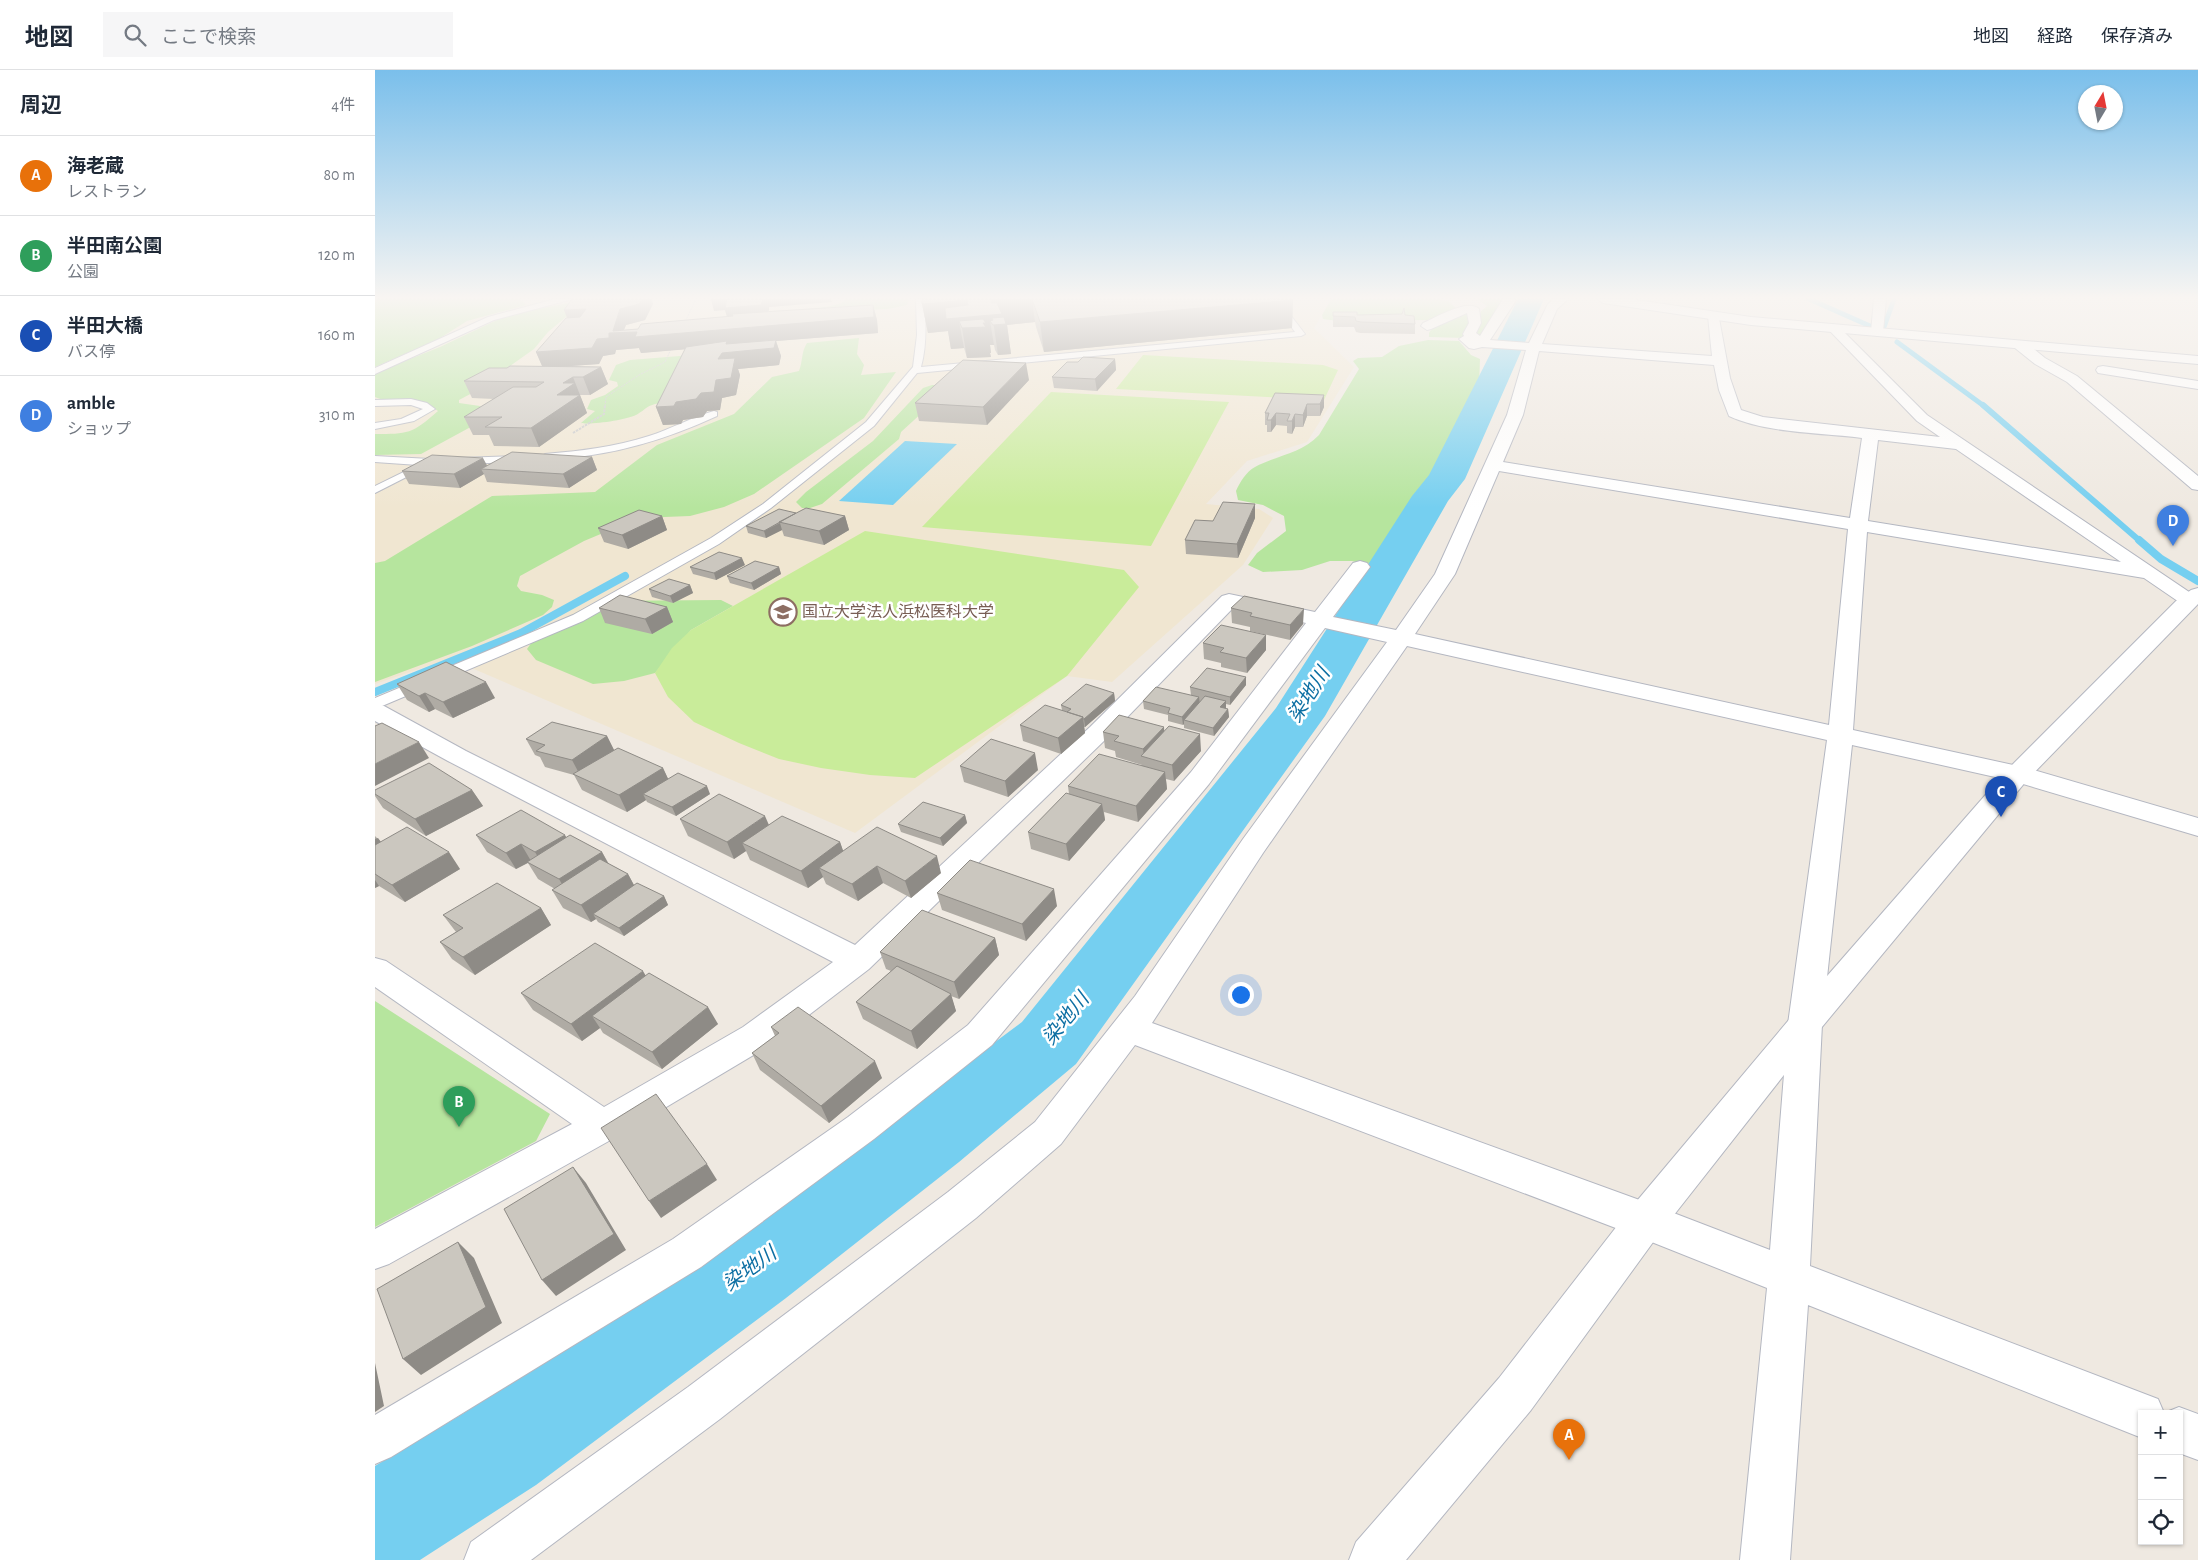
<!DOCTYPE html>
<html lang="ja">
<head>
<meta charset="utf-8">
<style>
  body { margin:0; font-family:"Alegreya Sans","Noto Sans JP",sans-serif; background:#f6f6f7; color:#1f2937 }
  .controls { position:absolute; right:15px; bottom:15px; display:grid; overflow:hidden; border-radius:0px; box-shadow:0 1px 4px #0004 }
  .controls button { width:45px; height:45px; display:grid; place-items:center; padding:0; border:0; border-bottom:1px solid #e0e1e3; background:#fff; color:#1f2937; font:25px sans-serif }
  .compass { position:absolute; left:1703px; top:15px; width:45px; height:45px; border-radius:50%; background:#fff; box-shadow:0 1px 4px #0004; rotate:10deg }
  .you { position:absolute; left:865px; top:924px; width:18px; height:18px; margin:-12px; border:4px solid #fff; border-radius:50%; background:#1a73e8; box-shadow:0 0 0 8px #1a73e833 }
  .badge { display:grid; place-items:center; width:32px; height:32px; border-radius:50%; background:#2563eb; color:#fff; font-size:16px; font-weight:700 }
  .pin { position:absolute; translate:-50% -41px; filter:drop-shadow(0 1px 2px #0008) }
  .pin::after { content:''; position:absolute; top:26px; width:18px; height:15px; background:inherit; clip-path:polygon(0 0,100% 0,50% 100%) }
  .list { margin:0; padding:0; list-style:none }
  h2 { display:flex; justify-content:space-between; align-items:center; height:65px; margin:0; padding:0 20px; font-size:21px }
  h2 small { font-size:16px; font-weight:400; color:#747a83 }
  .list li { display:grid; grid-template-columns:32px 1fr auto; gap:15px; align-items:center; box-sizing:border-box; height:80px; padding:0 20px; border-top:1px solid #e0e1e3 }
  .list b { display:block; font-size:19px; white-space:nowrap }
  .list p { margin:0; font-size:16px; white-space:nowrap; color:#747a83 }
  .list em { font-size:16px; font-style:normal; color:#747a83 }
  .icon { flex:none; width:28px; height:28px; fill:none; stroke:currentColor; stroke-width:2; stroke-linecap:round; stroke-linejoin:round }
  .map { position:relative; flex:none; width:1823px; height:1490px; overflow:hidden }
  header { display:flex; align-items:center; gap:30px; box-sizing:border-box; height:70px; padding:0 25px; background:#fff; border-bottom:1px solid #e0e1e3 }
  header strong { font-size:24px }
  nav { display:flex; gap:28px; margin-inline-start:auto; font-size:18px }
  .search { width:350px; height:45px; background:#f6f6f7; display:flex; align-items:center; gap:12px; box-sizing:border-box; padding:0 18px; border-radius:0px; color:#747a83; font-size:19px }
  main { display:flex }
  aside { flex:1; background:#fff }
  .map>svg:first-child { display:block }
</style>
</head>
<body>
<header>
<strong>地図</strong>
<div class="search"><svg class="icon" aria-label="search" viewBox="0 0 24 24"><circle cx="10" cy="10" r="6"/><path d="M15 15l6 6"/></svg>ここで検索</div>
<nav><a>地図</a><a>経路</a><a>保存済み</a></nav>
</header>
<main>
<aside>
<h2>周辺<small>4件</small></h2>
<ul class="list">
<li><span class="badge" style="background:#e8710a">A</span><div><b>海老蔵</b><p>レストラン</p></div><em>80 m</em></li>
<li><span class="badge" style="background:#2e9e5b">B</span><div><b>半田南公園</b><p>公園</p></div><em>120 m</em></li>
<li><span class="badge" style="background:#1a4fb4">C</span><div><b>半田大橋</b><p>バス停</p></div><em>160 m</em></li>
<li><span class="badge" style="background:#3f7fe0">D</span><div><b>amble</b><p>ショップ</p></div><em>310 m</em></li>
</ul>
</aside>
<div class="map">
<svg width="1823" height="1490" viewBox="0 0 1823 1490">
  <rect width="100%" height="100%" fill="#efe9e1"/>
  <path fill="#f0e6d1" d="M0 229H956L939 258 979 297 932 372 872 391 831 434 884 439 898 448 868 495 737 612 692 606 480 763 92 596 70 590 0 614Z"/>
  <path fill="#b6e59e" d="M0 229H145L151 235 92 251 62 270 0 297Z
    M214 229 195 240 191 247 173 262 159 279 135 296H156L153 300 116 313 84 330V333L105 336 115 344 103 353 46 384 0 385V364C33 364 37 364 63 341L50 332 16 333 0 327V303L65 277 124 249 157 240Z
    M471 229H534L532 235 513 239 418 242C432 236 462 240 471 229Z
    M956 229H1065L1073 231 1081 238 1053 250 963 251 948 249 947 245Z
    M1102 229H1129L1105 269 1098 263 1106 241 1112 236Z
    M1091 241 1097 251 1090 268 1054 267V263L1057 258Z
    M484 268 482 284 489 295 486 305 521 302 489 348 379 424 349 437 315 446 264 448 209 471 145 506 142 516 146 521 167 525 179 530 177 537 168 545 97 576 0 612V493L10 491 117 426 220 422 282 375 359 344 397 307 424 301C428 291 426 282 432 273Z
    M1053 270 1084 271 1096 285 1105 289 1104 318 1089 355 1063 408 1045 428 1020 474 1006 493 988 494 977 491H955L927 500 888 502 873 495 882 483 911 461 909 446 888 435 863 430 861 421C865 412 871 402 880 397 902 385 926 384 944 365L984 299 978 291 983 288 1007 287 1024 276Z
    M317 285 286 333C271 335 272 339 261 345 251 350 216 355 206 353L220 341 212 339 216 330 230 325 243 316 242 312 234 310 241 295 255 290Z
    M557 315H573V319L526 362 524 369 447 434 435 438H427L421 432 431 422 498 371 548 318Z
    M346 530 358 536 316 560 280 603 249 611 218 614 161 590 152 579 162 565 172 558 223 531Z
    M0 931 175 1044 161 1071 0 1157Z"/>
  <path fill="#c9ec9a" d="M768 285 948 295 963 300 949 330 741 319Z
    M676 322 854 332 776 476 547 457Z
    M490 461 749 500 764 517 692 606 540 708 495 705 446 698 404 689 364 673 319 652 293 627 280 603 297 578 316 560Z"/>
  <path fill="#75cff0" d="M530 371 582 374 518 435 464 431Z"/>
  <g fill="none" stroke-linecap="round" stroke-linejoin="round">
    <path stroke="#75cff0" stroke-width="5" d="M1434 229 1495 256
      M1509 257 1519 229
      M1522 272 1609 336"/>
    <path stroke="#75cff0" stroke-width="6" d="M1608 335 1765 471"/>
    <path stroke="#75cff0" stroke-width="8" d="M1764 470 1786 489 1823 511
      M0 622 146 563 250 506"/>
    <path fill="#75cff0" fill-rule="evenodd" d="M1143 229H1169L1090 409 1073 431 950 646 701 994 584 1092 411 1228 161 1415 45 1490H0V1396L89 1343 347 1166 526 1042 647 952 901 638 1037 426 1054 405Z"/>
    <g stroke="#b4b7c1" stroke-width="2">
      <path id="lane" d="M180 229H198L119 250 0 304V298L113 247Z
        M541 229H549C551 251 552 276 546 297L920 262 896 229H903L930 264 926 266 542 303 499 356 396 438 344 474 208 551 0 639V628L198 545 336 468 388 434 491 352 538 297 542 265Z
        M36 329 52 333 60 339 39 351 0 359V353L26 349 48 339 36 335 0 336V330Z
        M339 341 342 342V346C294 368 244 384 190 388 182 389 171 393 165 387L170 384C205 381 240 377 274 366 296 359 317 347 339 341Z
        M0 386 55 389 144 386 149 389 144 392 55 395 0 423V416L43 395 0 392Z"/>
    </g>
    <g stroke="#b4b7c1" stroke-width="2">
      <path id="street" d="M1128 229H1140V232L1115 270 1154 273 1173 234 1179 229H1193L1182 239 1167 274 1337 286 1333 246 1335 243H1343L1355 308 1366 340 1388 347 1565 367 1542 351 1452 258 1454 255H1462L1552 345 1823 528 1821 534 1814 536 1807 534 1769 508 1492 462 1478 660 1652 698 1823 748V766L1638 711 1477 675 1447 954 1435 1196 1783 1329 1789 1343 1804 1337 1823 1344V1390L1804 1383V1344H1767V1368L1433 1235 1415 1490H1365L1392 1218 1259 1165 760 975 686 1074 601 1148 345 1349 156 1490H89L96 1472 313 1317 573 1122 660 1052 760 926 868 769 1012 572 950 558 834 714 617 975 499 1069 326 1197 16 1387 0 1394V1345L298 1169 473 1047 593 955 816 702 931 553 859 537 733 667 494 899 392 977 241 1067 14 1194 0 1199V1159L197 1054 0 917V888L11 891 229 1037 368 957 458 892 73 691 0 651V634L9 636 91 681 480 875 715 657 847 526 854 524 940 542 978 493 985 491 992 493 995 497 958 547 1021 560 1060 504 1132 345 1151 280 1107 277 1099 279 1094 278 1084 269 1089 266 1088 264 1094 253 1092 243 1056 259 1052 260 1046 256 1048 253C1060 248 1093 228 1104 239L1106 253 1101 263 1105 266ZM1164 281 1339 295 1344 320 1354 346C1390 363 1447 363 1487 368L1475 448 1128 392 1148 345ZM1503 370 1581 379 1746 492 1493 451ZM1124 401 1473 459 1454 655 1040 564 1080 504ZM1032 576 1452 670 1413 954 1395 1180 1270 1132 777 953 888 783Z
        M1499 229H1511L1508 262 1502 266 1496 262Z
        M1645 271 1650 272 1670 288 1702 306 1823 406V420L1817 419 1692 312 1660 294 1640 278 1638 275Z
        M1728 296 1823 311V319L1723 303 1721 300 1723 297Z"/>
    </g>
    <g stroke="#b4b7c1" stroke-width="2">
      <path id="secondary" d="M1222 229H1255L1376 247 1823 286V294L1376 255 1228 233Z
        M1823 518V534L1652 710 1442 963 1284 1164 1156 1340 1031 1490H974L981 1472 1124 1308 1256 1138 1418 945 1634 698 1801 531 1816 520Z"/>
    </g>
    <path stroke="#c9c9c9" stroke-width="1" stroke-dasharray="2 1" stroke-linecap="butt" d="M309 254 321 229
      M230 336 231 327 264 305 290 292 297 277"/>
    <path stroke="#c9c9c9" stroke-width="2" stroke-dasharray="2.5 1" stroke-linecap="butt" d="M198 363 229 344 230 335"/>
    <use href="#lane" fill="#fff" fill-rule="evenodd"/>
    <use href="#street" fill="#fff" fill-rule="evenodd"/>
    <use href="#secondary" fill="#fff" fill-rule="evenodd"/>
  </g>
  <path fill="#afaba4" d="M547 229 918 230 917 258 669 282 661 257 660 252 632 255 636 284 623 285 620 280 619 275H615L616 283H615L616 287 592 288 589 278 576 279 573 261 553 263 547 234Z
    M457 232 394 237V241L498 235 502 250 503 263 401 271 406 286 404 295 363 299 365 305 361 325 347 328 345 340 332 341 328 347 308 350 306 354 288 355 281 337 310 279 266 283 264 278 241 280 240 284 228 286 224 294 196 296 226 297 233 314 215 325H205L212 343 164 377 119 376 114 365H98L89 347 119 329 97 328 89 311 132 298 167 296 161 282 278 234 270 250 251 255 249 260 263 259 352 247 350 240 339 241Z
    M958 242 982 245H1030L1040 254V264L985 263 981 262 979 257H958Z
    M740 289 741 300 722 321 679 318 677 307 703 292Z
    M654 310 612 355 544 351 540 333Z
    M949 325V337L945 346H932L928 357H920L917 364 912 363V356L901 355 896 362H892V355H890V343Z
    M217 387 222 400 194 418 112 412 109 404 85 418 34 414 27 401 112 396Z
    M421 443 470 446 474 460 449 475 409 466 407 460 391 468 373 463 371 456Z
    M287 446 292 460 253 479 229 472 223 458Z
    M880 448 863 488 811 484 810 470 838 451Z
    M370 495 341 510 318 504 315 497Z
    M404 497 406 504 379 520 355 513 352 506Z
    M315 515 318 523 298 533 277 527 274 519Z
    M292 537 298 552 277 564 230 553 224 538Z
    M856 538 928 554 915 570 875 561V557L857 553Z
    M828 573 891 580 872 603 846 597V593L829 589Z
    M871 607V615L855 635 851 634V639H853L854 647 839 666 809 658V654L808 655 793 651V645L769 639 768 631 816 625 815 617Z
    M22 614 120 628 78 648 60 639 54 642 32 630Z
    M739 623 740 631 710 657H709L710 663 686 684 648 671 645 655 687 640 686 635Z
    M789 661 826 681 799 711 791 709 792 719 763 752 729 742 730 750 694 791 656 779 653 762 694 724 693 716 767 696V695L741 687 740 681 730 678 728 662Z
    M232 666 239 680 288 698 293 709 335 724 301 746 272 732 271 730 252 742 207 720 199 705 170 697 165 687 160 685 151 669Z
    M585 696 663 700 633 727 589 712Z
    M0 720H97L108 736 51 766 8 738 0 726Z
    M590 745 592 753 568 776 526 762 523 754Z
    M305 749 394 755 465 772 468 781 566 803 536 828 508 813 483 831 451 814 448 807 433 818 375 790 371 781 359 789 313 766Z
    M101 765 192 768 227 782 234 794 253 804 259 815 289 826 293 835 249 866 223 852 221 849 216 852 188 838 177 820 180 819 163 809 153 793 141 799 112 782Z
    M0 766 6 772 85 799 30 832 4 816 0 818Z
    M562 823 682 836 651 871 567 840Z
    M166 838 176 855 100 905 77 889 65 872 81 862 68 845Z
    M620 868 624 885 584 929 576 926 581 941 542 979 488 949 481 932 516 901 511 899 505 882Z
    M271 906 343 954 287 999 228 963 225 958 207 971 158 940 146 923Z
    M396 957 507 1008 454 1053 385 1000 377 983 400 966Z"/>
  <path fill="#8e8b86" d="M267 229H277L278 234 270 250 251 255 248 262 498 235 502 250 503 263 401 271 406 286 404 295 363 299 365 305 361 325 347 328 345 340 332 341 328 347 308 350 306 354 288 355 281 337 301 332 343 289 351 276 266 283 264 278 241 280 240 284 228 286 224 294 168 298 161 282 222 269 238 261 245 239Z
    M336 229H456L457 232 394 237V239L391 250 354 253 350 240 339 241Z
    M616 229H657L660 252 632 255 636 284 623 285 618 250 617 248 618 254 615 251 619 275H615L616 283H615L616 287 592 288 587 258 584 251 589 278 576 279 573 261 553 263 547 234 592 230 595 247Z
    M918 230 917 258 669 282 665 252Z
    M211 239 217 255 195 256 189 240Z
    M740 289 741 300 722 321 720 309Z
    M651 293 654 310 612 355 608 337Z
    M226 297 233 314 215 325 208 307Z
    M198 307 212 343 164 377 156 358 182 325 188 313Z
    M949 325V337L945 346V334Z
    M932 334V346L928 357V345Z
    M901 343V355L896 362V350Z
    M920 344V357L917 364V351Z
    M217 387 222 400 194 418 188 404Z
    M108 388 114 399H106L109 404 85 418 79 404Z
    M880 434V448L863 488 862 474Z
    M287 446 292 460 253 479 247 465Z
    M470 446 474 460 449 475 444 461Z
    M405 453 407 460 391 468 389 461Z
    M367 488 370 495 341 510 339 503Z
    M404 497 406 504 379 520 376 513Z
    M315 515 318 523 298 533 295 526Z
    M292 537 298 552 277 564 270 549Z
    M929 539 928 554 915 570V555Z
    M891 565V580L872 603 871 588Z
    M871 607V615L855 635V627Z
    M111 612 120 628 78 648 68 632Z
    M50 623 60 639 54 642 44 626Z
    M739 623 740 631 710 657 709 649Z
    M824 627 825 635 809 650V654L808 655 807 647Z
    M851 631V639L845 637Z
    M853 639 854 647 839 666 838 658Z
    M708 647 710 663 686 684 683 668Z
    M789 657 790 673 769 687 768 679Z
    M825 664 826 681 799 711 797 695Z
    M232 666 240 682 206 707 197 690Z
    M44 672 54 688 0 716V694Z
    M660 683 663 700 633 727 630 711Z
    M288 698 296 715 268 724 271 730 252 742 244 725Z
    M790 702 792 719 763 752 761 736Z
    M332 716 335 724 301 746 297 737Z
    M97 720 108 736 51 766 40 749Z
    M727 734 730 750 694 791 691 774Z
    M590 745 592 753 568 776 565 768Z
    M390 746 397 762 367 773 371 781 359 789 352 772Z
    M190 765 200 782 170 799 160 782Z
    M3 768 15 784 0 792V769Z
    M465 772 471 789 444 798 448 807 433 818 426 801Z
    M146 774 156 791 141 799 131 783Z
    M74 782 85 799 30 832 17 815Z
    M227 782 236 799 194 826 184 809Z
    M562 786 566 803 536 828 530 811Z
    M502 796 508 813 483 831 477 814Z
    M253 804 262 821 218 844 221 849 216 852 206 835Z
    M0 810 4 816 0 818Z
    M679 819 682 836 651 871 647 854Z
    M289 826 293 835 249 866 244 858Z
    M166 838 176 855 100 905 88 887Z
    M620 868 624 885 584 929 579 912Z
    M268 901 278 918 217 946 225 958 207 971 196 954Z
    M576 924 581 941 542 979 536 961Z
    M333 937 343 954 287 999 277 982Z
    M500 991 507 1008 454 1053 446 1036Z
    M332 1094 342 1110 286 1148 274 1131Z
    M198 1097 211 1113 251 1180 181 1226 167 1210Z
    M83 1172 99 1188 127 1253 46 1305 28 1289Z
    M0 1293 9 1336 0 1342Z"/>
  <path fill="#cbc7bf" stroke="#8e8b86" d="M197 229H267L264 234 245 239 238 261 263 259 266 254 358 246 357 244 498 235 499 247 260 267 262 262 234 263V268L222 269 217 278 161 282 191 248 205 247 211 239 189 240Z
    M352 229H388L386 235 350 238Z
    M547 229H616V233H622L627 244 571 249 570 238 593 235 592 230 547 234Z
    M657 229H917L918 230 665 252Z
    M1029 238 1030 245 1039 246 1040 254 986 252 981 251 980 247 958 246V242H982V245L1027 244Z
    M629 247 631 254 618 255 615 251 618 250 617 248Z
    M608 249 611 253H608L611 257 587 258 584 251Z
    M401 270 399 278 347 283 343 289 360 288 356 308 341 310 339 322 326 323 321 329 301 332 299 336 281 337 311 277 352 271 351 274Z
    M708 287 740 289 720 309 677 307 692 292H703Z
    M588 290 651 293 608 337 540 333Z
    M135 296 226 297 208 307H198L188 313H200L182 325H205L156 358 110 357 127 347H89L138 317H161L169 312 89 311 114 298H132Z
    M900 323 949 325 945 334H932L928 345 920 344 917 351H912L915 344 901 343 896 350H892L894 343H890Z
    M137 382 217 387 188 404 106 399Z
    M57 385 108 388 79 404 27 401Z
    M848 432 880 434 862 474 810 470 820 450 838 451Z
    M431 438 470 446 444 461 404 452Z
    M404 439 421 443 389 461 371 456Z
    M264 440 287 446 247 465 223 458Z
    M344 482 367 488 339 503 315 497Z
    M380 491 404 497 376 513 352 506Z
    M294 509 315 515 295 526 274 519Z
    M245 525 292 537 270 549 224 538Z
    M869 526 929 539 915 555 875 546 877 543 856 538Z
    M846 555 891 565 871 588 845 582 849 578 828 573Z
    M71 592 111 612 68 632 50 623 44 626 22 614Z
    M832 598 871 607 855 627 815 617Z
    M711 614 739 623 709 649H708V647L692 642 696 639 686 635Z
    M781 617 824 627 807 647 793 643 795 638 768 631Z
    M830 626 851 631 845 637 853 639 838 658 809 650Z
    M670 635 708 647 683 668 645 655Z
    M744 645 789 657 768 679 739 671 744 666 728 662Z
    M177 652 232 666 197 690 161 681 170 675 151 669Z
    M7 653 44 672 0 694V656Z
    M794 656 825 664 797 695 766 686Z
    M616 669 660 683 630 711 585 696Z
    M243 678 288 698 244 725 198 704Z
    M724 684 790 702 761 736 693 716Z
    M54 693 97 720 40 749 0 724V720Z
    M303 703 332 716 297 737 268 724Z
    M691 723 727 734 691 774 653 762Z
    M344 724 390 746 352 772 305 749Z
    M548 732 590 745 565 768 523 754Z
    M146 740 190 765 160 782 146 774 131 783 101 765Z
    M407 746 465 772 426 801 367 773Z
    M32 757 74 782 17 815 0 804V775Z
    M502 757 562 786 530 811 502 796 477 814 444 798Z
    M195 765 227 782 184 809 152 792Z
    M225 789 253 804 206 835 177 820Z
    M595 790 679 819 647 854 562 823Z
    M122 813 166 838 88 887 65 872 88 858 68 845Z
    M262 813 289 826 244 858 218 844Z
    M547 840 620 868 579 912 505 882Z
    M220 873 268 901 196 954 146 923Z
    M522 896 576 924 536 961 481 932Z
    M274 903 333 937 277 982 217 946Z
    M423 937 500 991 446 1036 377 983 404 963 396 957Z
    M281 1024 332 1094 274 1131 226 1058Z
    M198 1097 239 1164 167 1210 129 1139Z
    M83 1172 111 1237 28 1289 2 1219Z"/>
  <linearGradient id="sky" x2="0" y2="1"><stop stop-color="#7abfeb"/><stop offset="0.52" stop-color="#f8f5f2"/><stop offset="1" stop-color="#f8f5f2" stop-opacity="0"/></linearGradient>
  <rect width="1823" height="438" fill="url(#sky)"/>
  <defs>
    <g id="university-ring" transform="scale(1.4375)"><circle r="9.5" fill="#fff" stroke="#8d6e63" stroke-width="1.5"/><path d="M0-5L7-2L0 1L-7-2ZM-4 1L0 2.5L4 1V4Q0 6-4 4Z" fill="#8d6e63"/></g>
  </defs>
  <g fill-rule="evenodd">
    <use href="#university-ring" x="408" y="542"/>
  </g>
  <g text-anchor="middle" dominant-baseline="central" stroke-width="5" stroke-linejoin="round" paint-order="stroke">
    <g font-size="16" fill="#785e54" stroke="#fff" text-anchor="start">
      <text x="427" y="542">国立大学法人浜松医科大学</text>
    </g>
    <g font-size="20" font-style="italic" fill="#0d6fa3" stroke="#fff">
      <text transform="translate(934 625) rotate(-58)">染地川</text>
      <text transform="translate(691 949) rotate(-51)">染地川</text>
      <text transform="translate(375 1199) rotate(-36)">染地川</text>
    </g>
  </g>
</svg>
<div class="controls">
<button>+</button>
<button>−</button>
<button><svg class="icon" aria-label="locate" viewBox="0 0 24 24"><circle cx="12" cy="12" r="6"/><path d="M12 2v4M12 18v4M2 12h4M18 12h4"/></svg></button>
</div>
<svg class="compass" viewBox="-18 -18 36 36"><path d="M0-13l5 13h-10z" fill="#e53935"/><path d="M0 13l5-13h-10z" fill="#747a83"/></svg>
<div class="you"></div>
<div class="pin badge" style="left:1194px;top:1390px;background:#e8710a">A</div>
<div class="pin badge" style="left:84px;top:1057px;background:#2e9e5b">B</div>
<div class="pin badge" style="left:1626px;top:747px;background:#1a4fb4">C</div>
<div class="pin badge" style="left:1798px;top:476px;background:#3f7fe0">D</div>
</div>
</main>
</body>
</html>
